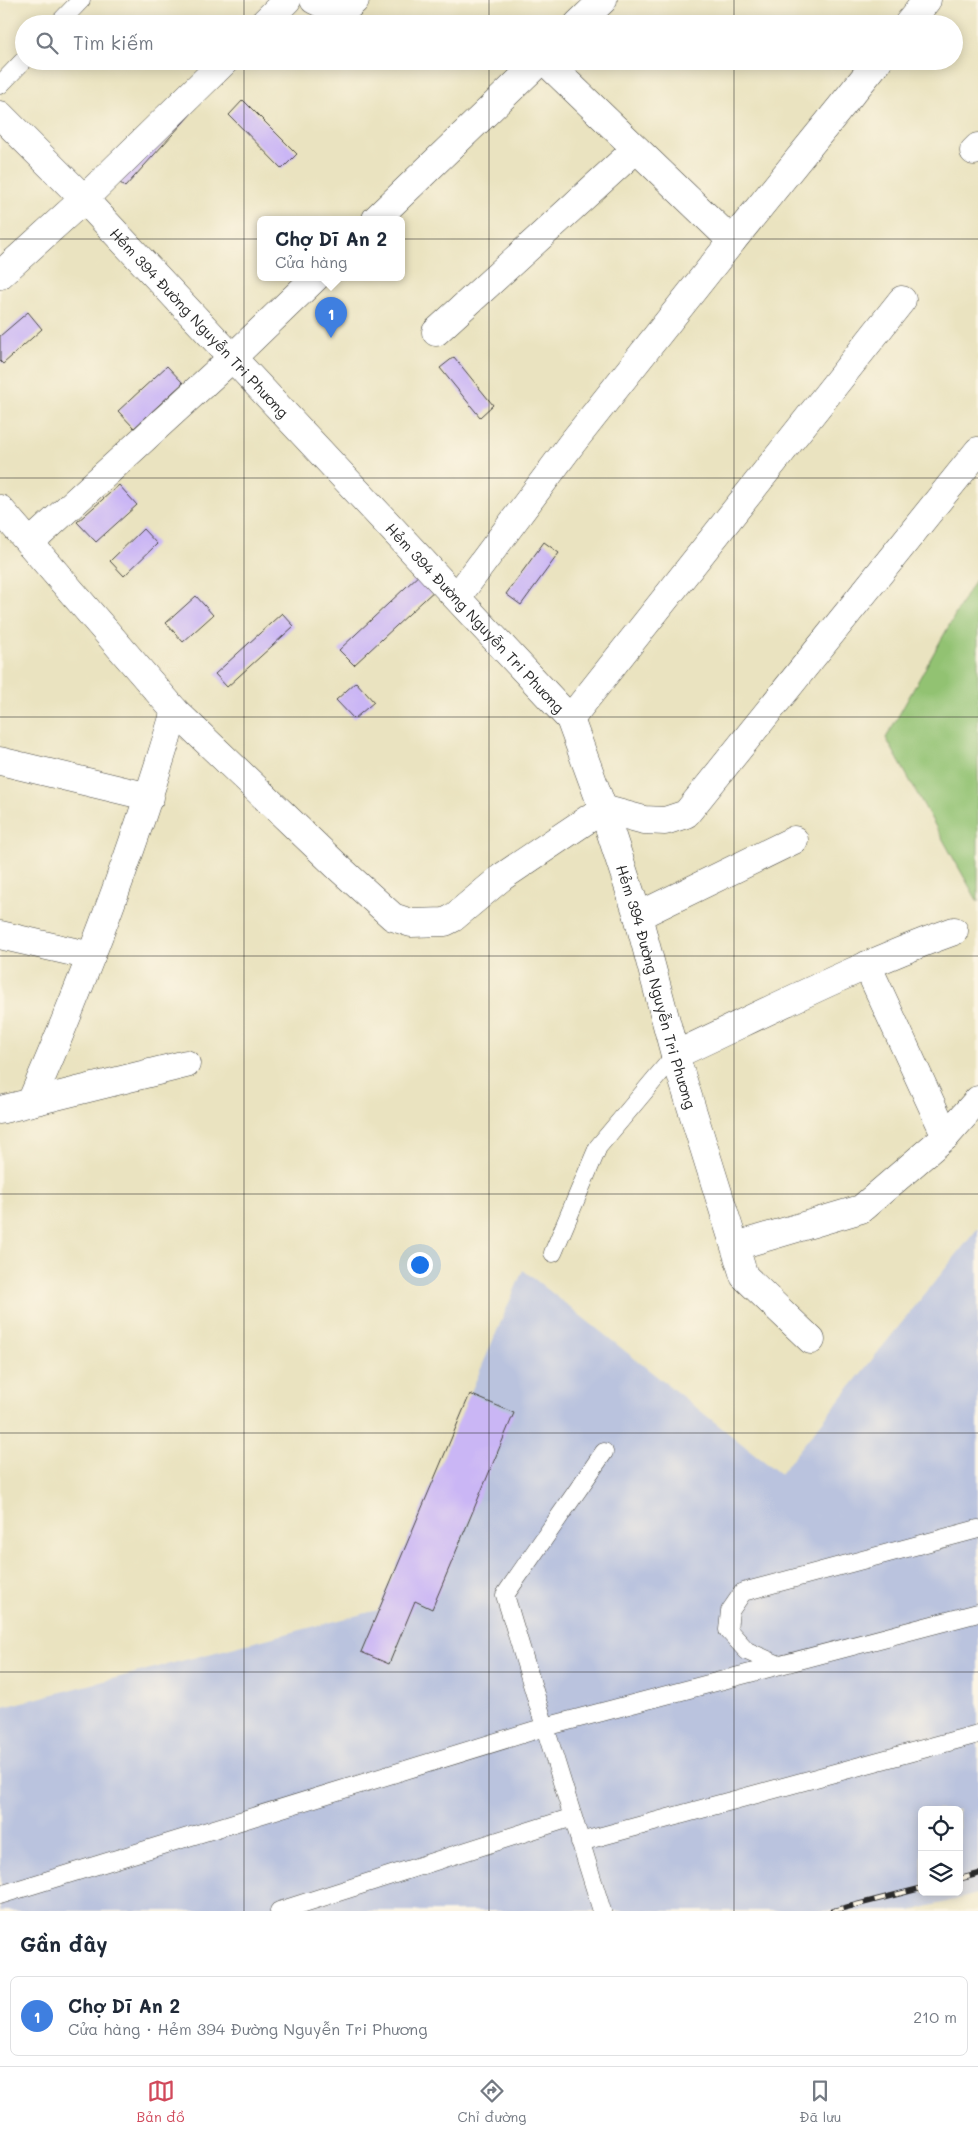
<!DOCTYPE html>
<html lang="vi">
<head>
<meta charset="utf-8">
<style>
  body { margin:0; font-family:Mali,sans-serif; background:#f2f2f3; color:#1f2937 }
  .controls { position:absolute; right:15px; bottom:15px; display:grid; overflow:hidden; border-radius:8px; box-shadow:0 2px 12px #0003 }
  .controls button { width:45px; height:45px; display:grid; place-items:center; padding:0; border:0; border-bottom:1px solid #e0e1e3; background:#fff; color:#1f2937; font:25px sans-serif }
  .you { position:absolute; left:419px; top:1264px; width:18px; height:18px; margin:-12px; border:4px solid #fff; border-radius:50%; background:#1a73e8; box-shadow:0 0 0 8px #1a73e833 }
  .badge { display:grid; place-items:center; width:32px; height:32px; border-radius:50%; background:#d1495b; color:#fff; font-size:16px; font-weight:700 }
  .pin { position:absolute; translate:-50% -41px; filter:drop-shadow(0 1px 2px #0008) }
  .pin::after { content:''; position:absolute; top:26px; width:18px; height:15px; background:inherit; clip-path:polygon(0 0,100% 0,50% 100%) }
  .popup { position:absolute; left:257px; top:216px; width:148px; height:65px; box-sizing:border-box; display:grid; place-content:center; border-radius:8px; background:#fff; filter:drop-shadow(0 1px 4px #0005); font-size:16px; white-space:nowrap; color:#747a83 }
  .popup b { font-size:19px; color:#1f2937 }
  .popup::after { content:''; position:absolute; left:50%; top:100%; margin-left:-10px; border:10px solid transparent; border-top-color:#fff }
  .list { margin:0; padding:0; list-style:none }
  h2 { display:flex; justify-content:space-between; align-items:center; height:65px; margin:0; padding:0 20px; font-size:21px }
  h2 small { font-size:16px; font-weight:400; color:#747a83 }
  .list li { display:grid; grid-template-columns:32px 1fr auto; gap:15px; align-items:center; box-sizing:border-box; height:80px; margin:0 10px 10px; padding:0 10px; border:1px solid #e0e1e3; border-radius:8px }
  .list b { display:block; font-size:19px; white-space:nowrap }
  .list p { margin:0; font-size:16px; white-space:nowrap; color:#747a83 }
  .list em { font-size:16px; font-style:normal; color:#747a83 }
  .icon { flex:none; width:28px; height:28px; fill:none; stroke:currentColor; stroke-width:2; stroke-linecap:round; stroke-linejoin:round }
  .map { position:relative; flex:none; width:978px; height:1911px; overflow:hidden }
  .search { position:absolute; background:#fff; box-shadow:0 2px 12px #0003; left:15px; right:15px; top:15px; height:55px; display:flex; align-items:center; gap:12px; box-sizing:border-box; padding:0 18px; border-radius:28px; color:#747a83; font-size:19px }
  .sheet { height:155px; background:#fff }
  nav { display:flex; justify-content:space-around; align-items:center; box-sizing:border-box; height:70px; border-top:1px solid #e0e1e3; background:#fff; font-size:14px; color:#747a83 }
  nav a { display:grid; justify-items:center; gap:2px }
  nav .on { color:#d1495b }
  .map>svg:first-child { display:block }
</style>
</head>
<body>
<div class="map">
<svg width="978" height="1911" viewBox="0 0 978 1911">
  <rect width="100%" height="100%" fill="#fcf5e5"/>
  <filter id="ink" filterUnits="userSpaceOnUse"><feTurbulence type="fractalNoise" baseFrequency=".02" numOctaves="2"/><feDisplacementMap in="SourceGraphic" scale="10" xChannelSelector="R" yChannelSelector="G"/><feConvolveMatrix kernelMatrix="1 2 1 2 8 2 1 2 1" color-interpolation-filters="sRGB"/></filter>
  <filter id="wash" filterUnits="userSpaceOnUse"><feTurbulence type="fractalNoise" baseFrequency=".0096" numOctaves="4" result="noise"/><feDisplacementMap in="SourceGraphic" scale="20" xChannelSelector="R" yChannelSelector="G"/><feGaussianBlur stdDeviation="1.12" result="paint"/><feColorMatrix in="noise" values="0 0 0 0 0 0 0 0 0 0 0 0 0 0 0 0 0 1.4 0 .05"/><feComposite in="paint" operator="in"/></filter>
  <g filter="url(#wash)">
    <rect width="100%" height="100%" fill="#eae3c0"/>
    <path fill="#bac3de" fill-rule="evenodd" d="M978 1228V1894L911 1911H0V1708L378 1610 523 1270 780 1474ZM922 1810H959V1892H922Z"/>
    <path fill="#92c272" stroke="#5e764e" d="M978 574V902L886 738Z"/>
    <g id="blocks">
      <path fill="#cab6f5" d="M176 100 191 114 125 187 110 174Z
        M243 100 297 154 282 169 229 115Z
        M28 312 42 329 3 364 0 361V336Z
        M454 357 493 405 480 417 440 368Z
        M167 366 183 383 134 428 118 411Z
        M119 485 137 505 96 542 77 522Z
        M143 529 157 544 124 576 110 561Z
        M544 542 559 553 521 605 506 594Z
        M422 572 437 588 354 665 339 650Z
        M196 596 213 615 183 642 166 623Z
        M282 613 294 626 227 687 215 674Z
        M356 682 374 702 354 719 336 700Z
        M470 1394 514 1413 432 1609 415 1601 389 1664 361 1652Z"/>
    </g>
  </g>
  <g filter="url(#ink)">
    <use href="#blocks" fill-opacity="0" stroke="#484741" stroke-width="1"/>
    <g fill="none" stroke-linecap="round" stroke-linejoin="round">
      <g stroke="#484741" stroke-width="19">
        <path id="lane" d="M58 24 81 0
          M0 85 24 60
          M553 1253 598 1147 675 1055
          M779 1665 747 1651 728 1630 730 1611 743 1592 978 1529
          M580 1842 978 1734
          M0 1895 545 1727 505 1595 604 1452
          M279 1911 573 1817
          M602 1911 545 1727 978 1613"/>
      </g>
      <g stroke="#484741" stroke-width="29">
        <g id="street">
          <path d="M314 0 341 13 355 0"/>
          <path d="M263 24 287 0"/>
          <path d="M578 24 603 0"/>
          <path d="M908 24 927 0"/>
          <path d="M545 61 732 241 878 61"/>
          <path id="s1" d="M0 115 84 199 570 719 603 809 638 916 675 1055 744 1276 811 1340"/>
          <path d="M974 151 978 147"/>
          <path d="M376 219 540 61"/>
          <path d="M0 275 84 199 225 61"/>
          <path d="M436 332 636 149"/>
          <path d="M0 509 175 711 338 867 393 917 411 923 445 922 453 918 502 877 603 809 644 820 665 821 686 814 978 451"/>
          <path d="M30 543 231 359 316 277"/>
          <path d="M457 597 572 443 732 241"/>
          <path d="M570 719 902 300"/>
          <path d="M0 761 150 797"/>
          <path d="M638 916 794 840"/>
          <path d="M0 935 91 956"/>
          <path d="M867 965 946 1136"/>
          <path d="M675 1055C767 1012 858 965 954 931"/>
          <path d="M31 1102C86 975 136 844 175 711"/>
          <path d="M0 1110 186 1064"/>
          <path d="M736 1246 861 1209 946 1136 978 1100"/>
        </g>
      </g>
      <use href="#lane" stroke="#fff" stroke-width="18"/>
      <use href="#street" stroke="#fff" stroke-width="28"/>
      <g stroke="#2b2b2b" stroke-width="5.5">
        <path id="rail" d="M959 1879 978 1874
          M832 1911 922 1888"/>
      </g>
      <use href="#rail" stroke="#fcf5e5" stroke-width="4" stroke-dasharray="11" stroke-linecap="butt"/>
    </g>
  </g>
  <path fill="none" stroke="#2b2b2b" stroke-width="1" stroke-opacity="0.55" d="M244 0V24M489 0V24M734 0V24M244 61V1911M489 61V1911M734 61V1911M0 239H978M0 478H978M0 717H978M0 956H978M0 1194H978M0 1433H978M0 1672H978"/>
  <g text-anchor="middle" dominant-baseline="central" stroke-width="5" stroke-linejoin="round" paint-order="stroke">
    <g font-size="15" fill="#2b2b2b" stroke="#fcf5e5">
      <text stroke="none"><textPath href="#s1" startOffset="288">Hẻm 394 Đường Nguyễn Tri Phương</textPath></text>
      <text stroke="none"><textPath href="#s1" startOffset="692">Hẻm 394 Đường Nguyễn Tri Phương</textPath></text>
      <text stroke="none"><textPath href="#s1" startOffset="1112">Hẻm 394 Đường Nguyễn Tri Phương</textPath></text>
    </g>
  </g>
</svg>
<div class="controls">
<button><svg class="icon" aria-label="locate" viewBox="0 0 24 24"><circle cx="12" cy="12" r="6"/><path d="M12 2v4M12 18v4M2 12h4M18 12h4"/></svg></button>
<button><svg class="icon" aria-label="layers" viewBox="0 0 24 24"><path d="M12 4l9 5-9 5-9-5zM3 14l9 5 9-5"/></svg></button>
</div>
<div class="you"></div>
<div class="pin badge" style="left:331px;top:338px;background:#3f7fe0">1</div>
<div class="popup"><b>Chợ Dĩ An 2</b>Cửa hàng</div>
<div class="search"><svg class="icon" aria-label="search" viewBox="0 0 24 24"><circle cx="10" cy="10" r="6"/><path d="M15 15l6 6"/></svg>Tìm kiếm</div>
</div>
<section class="sheet">
<h2>Gần đây<small></small></h2>
<ul class="list">
<li><span class="badge" style="background:#3f7fe0">1</span><div><b>Chợ Dĩ An 2</b><p>Cửa hàng · Hẻm 394 Đường Nguyễn Tri Phương</p></div><em>210 m</em></li>
</ul>
</section>
<nav>
<a class="on"><svg class="icon" aria-label="map" viewBox="0 0 24 24"><path d="M3 6l6-2 6 2 6-2v14l-6 2-6-2-6 2zM9 4v14M15 6v14"/></svg>Bản đồ</a>
<a><svg class="icon" aria-label="directions" viewBox="0 0 24 24"><path d="M12 3l9 9-9 9-9-9zM9 14v-3h6M13 9l2 2-2 2"/></svg>Chỉ đường</a>
<a><svg class="icon" aria-label="saved" viewBox="0 0 24 24"><path d="M7 4h10v16l-5-4-5 4z"/></svg>Đã lưu</a>
</nav>
</body>
</html>
